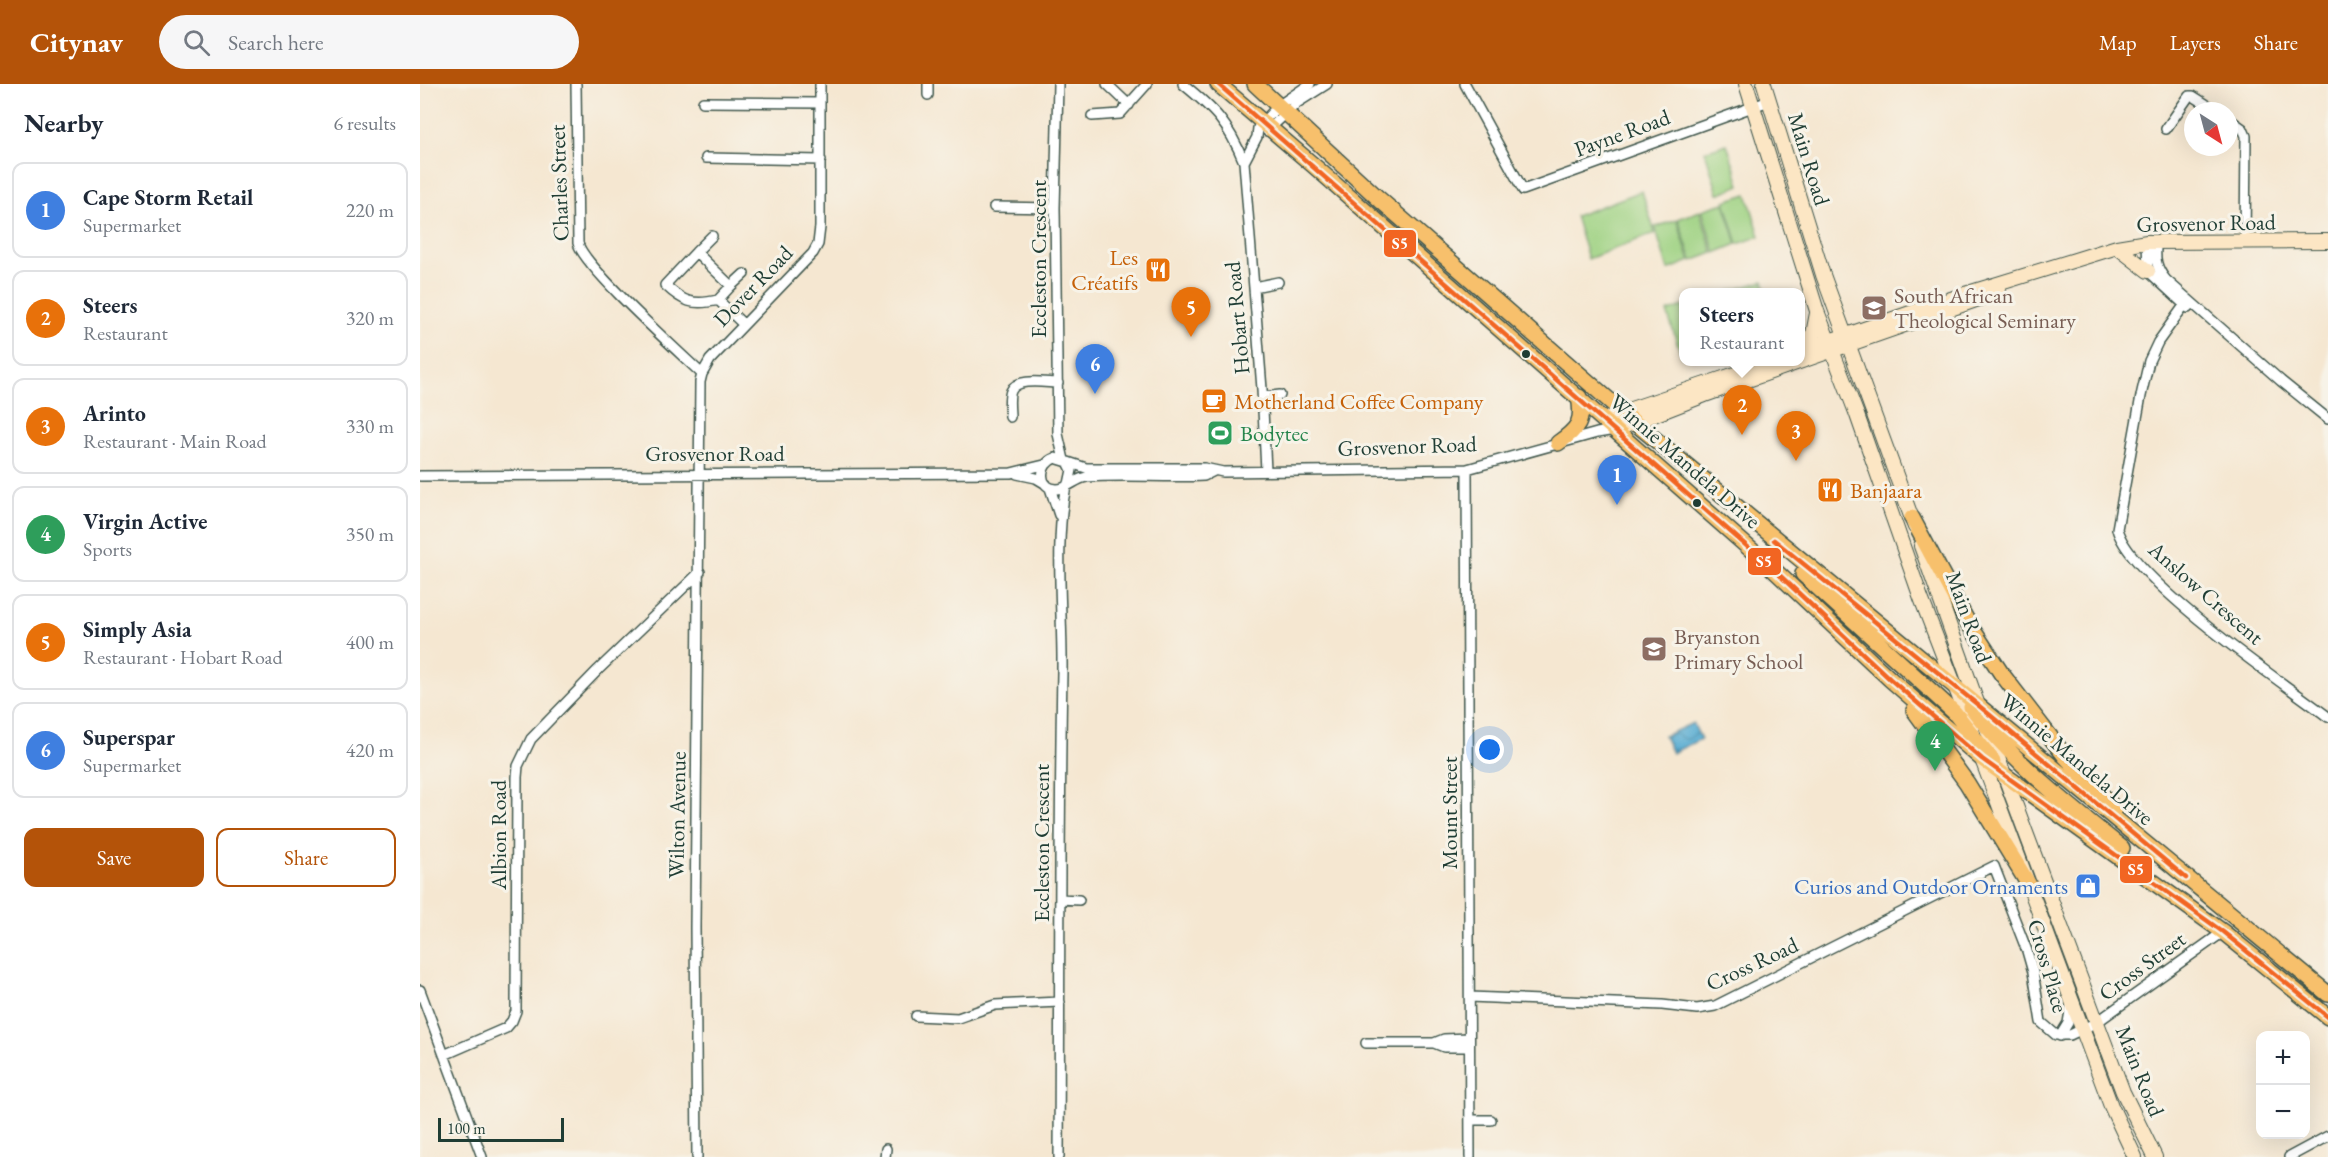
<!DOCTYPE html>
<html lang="en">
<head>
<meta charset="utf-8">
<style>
  body { margin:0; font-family:"EB Garamond",serif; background:#f6f6f7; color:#1f2937 }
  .controls { position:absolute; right:18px; bottom:18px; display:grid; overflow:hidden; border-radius:12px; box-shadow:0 6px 24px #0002 }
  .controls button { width:54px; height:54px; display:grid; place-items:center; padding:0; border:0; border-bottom:2px solid #e0e1e3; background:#fff; color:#1f2937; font:30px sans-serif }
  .compass { position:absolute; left:1764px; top:18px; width:54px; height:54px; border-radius:50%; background:#fff; box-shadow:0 6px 24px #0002; rotate:144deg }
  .scale { position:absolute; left:18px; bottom:15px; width:126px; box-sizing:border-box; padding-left:6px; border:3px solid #1f3d34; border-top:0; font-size:16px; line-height:21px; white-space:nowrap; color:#1f3d34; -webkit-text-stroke:4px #f7f3e8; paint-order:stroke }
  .you { position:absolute; left:1070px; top:666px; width:21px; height:21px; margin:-15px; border:4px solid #fff; border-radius:50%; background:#1a73e8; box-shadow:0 0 0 9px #1a73e833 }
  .badge { display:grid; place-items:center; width:39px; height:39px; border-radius:50%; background:#b45309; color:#fff; font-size:20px; font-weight:700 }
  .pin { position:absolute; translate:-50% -50px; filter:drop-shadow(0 2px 3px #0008) }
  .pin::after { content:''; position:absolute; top:32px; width:21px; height:18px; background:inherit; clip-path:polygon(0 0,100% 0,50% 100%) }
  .popup { position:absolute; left:1259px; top:204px; width:126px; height:78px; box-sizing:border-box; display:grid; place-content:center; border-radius:12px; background:#fff; filter:drop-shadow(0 2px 4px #0005); font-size:20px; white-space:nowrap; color:#747a83 }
  .popup b { font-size:22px; color:#1f2937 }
  .popup::after { content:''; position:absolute; left:50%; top:100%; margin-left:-12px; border:12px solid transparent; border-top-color:#fff }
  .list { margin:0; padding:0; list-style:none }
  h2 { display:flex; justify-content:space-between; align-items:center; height:78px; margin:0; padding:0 24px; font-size:26px }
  h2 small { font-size:20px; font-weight:400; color:#747a83 }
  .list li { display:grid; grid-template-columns:39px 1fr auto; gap:18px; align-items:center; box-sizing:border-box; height:96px; margin:0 12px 12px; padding:0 12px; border:2px solid #e0e1e3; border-radius:12px }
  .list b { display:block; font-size:22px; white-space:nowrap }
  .list p { margin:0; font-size:20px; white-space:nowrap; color:#747a83 }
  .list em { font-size:20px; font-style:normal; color:#747a83 }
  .actions { display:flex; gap:12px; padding:18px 24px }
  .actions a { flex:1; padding:14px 0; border:2px solid #b45309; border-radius:12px; text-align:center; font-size:21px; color:#b45309 }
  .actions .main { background:#b45309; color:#fff }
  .icon { flex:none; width:33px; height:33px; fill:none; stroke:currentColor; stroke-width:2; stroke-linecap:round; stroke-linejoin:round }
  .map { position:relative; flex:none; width:1908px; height:1073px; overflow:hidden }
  header { display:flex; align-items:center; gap:36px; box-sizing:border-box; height:84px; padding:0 30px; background:#b45309; color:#fff }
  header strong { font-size:28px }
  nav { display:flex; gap:33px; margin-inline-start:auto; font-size:21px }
  .search { width:420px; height:54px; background:#f6f6f7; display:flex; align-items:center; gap:15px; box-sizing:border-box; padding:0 21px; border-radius:33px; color:#747a83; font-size:22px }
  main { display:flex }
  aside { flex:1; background:#fff }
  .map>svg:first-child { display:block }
</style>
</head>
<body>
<header>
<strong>Citynav</strong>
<div class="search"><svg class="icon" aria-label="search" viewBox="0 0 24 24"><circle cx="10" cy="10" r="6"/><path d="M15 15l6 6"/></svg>Search here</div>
<nav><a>Map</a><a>Layers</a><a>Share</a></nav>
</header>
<main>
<aside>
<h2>Nearby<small>6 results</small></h2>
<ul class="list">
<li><span class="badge" style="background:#3f7fe0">1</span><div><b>Cape Storm Retail</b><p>Supermarket</p></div><em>220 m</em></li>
<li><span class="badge" style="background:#e8710a">2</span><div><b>Steers</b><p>Restaurant</p></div><em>320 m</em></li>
<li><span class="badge" style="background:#e8710a">3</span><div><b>Arinto</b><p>Restaurant · Main Road</p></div><em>330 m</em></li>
<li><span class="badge" style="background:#2e9e5b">4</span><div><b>Virgin Active</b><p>Sports</p></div><em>350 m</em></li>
<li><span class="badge" style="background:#e8710a">5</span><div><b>Simply Asia</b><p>Restaurant · Hobart Road</p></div><em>400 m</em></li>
<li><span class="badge" style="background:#3f7fe0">6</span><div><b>Superspar</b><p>Supermarket</p></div><em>420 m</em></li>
</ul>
<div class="actions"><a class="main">Save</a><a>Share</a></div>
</aside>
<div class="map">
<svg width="1908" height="1073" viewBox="0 0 1908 1073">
  <defs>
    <pattern id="water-waves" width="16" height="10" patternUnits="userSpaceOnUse" patternTransform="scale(1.5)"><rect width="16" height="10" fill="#55abd2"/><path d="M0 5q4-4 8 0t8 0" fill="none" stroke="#468cab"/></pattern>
  </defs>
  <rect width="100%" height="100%" fill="#f7f3e8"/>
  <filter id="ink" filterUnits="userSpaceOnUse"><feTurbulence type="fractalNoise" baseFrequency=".0167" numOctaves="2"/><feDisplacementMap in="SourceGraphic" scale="12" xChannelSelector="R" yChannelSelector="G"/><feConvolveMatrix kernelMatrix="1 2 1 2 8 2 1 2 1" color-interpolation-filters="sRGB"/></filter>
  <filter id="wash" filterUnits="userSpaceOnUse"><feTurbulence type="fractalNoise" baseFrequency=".008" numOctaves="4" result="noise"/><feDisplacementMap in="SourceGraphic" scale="24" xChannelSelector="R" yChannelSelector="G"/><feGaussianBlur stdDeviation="1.35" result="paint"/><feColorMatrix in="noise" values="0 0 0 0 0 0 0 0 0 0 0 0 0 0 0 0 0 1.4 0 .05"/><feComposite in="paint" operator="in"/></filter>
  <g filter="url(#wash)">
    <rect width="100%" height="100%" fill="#f5e7d1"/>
    <path fill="#9dd181" stroke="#5e875a" stroke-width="1.5" d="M1307 60 1320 101 1298 110 1285 67Z
      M1222 107 1235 149 1168 175 1155 132Z
      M1327 110 1340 152 1318 160 1305 117Z
      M1304 119 1317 160 1295 169 1282 126Z
      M1280 127 1293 169 1272 177 1258 135Z
      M1257 136 1270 177 1248 186 1235 143Z
      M1343 197 1347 208H1307Z
      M1263 222 1264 272 1262 273 1247 228Z"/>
    <path fill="url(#water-waves)" stroke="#3a7483" stroke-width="1.5" d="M1273 639 1281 655 1252 669 1244 652Z"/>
  </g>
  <g filter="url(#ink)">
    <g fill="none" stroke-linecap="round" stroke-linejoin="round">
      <g stroke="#3f564c" stroke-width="12">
        <path id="street" d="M156 0 158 159C163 182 259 268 282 290
          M638 0 635 124 638 350 644 376
          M687 0 709 21
          M763 0C795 26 808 39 824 78L842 305 846 387
          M1045 0 1103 106 1349 17
          M508 11V0
          M283 18 400 19
          M672 32 700 30 727 0
          M1809 35 1823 45 1826 52 1825 159
          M1746 45 1769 12H1773L1797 27
          M847 47 877 19 907 0
          M286 74 401 76
          M824 78 837 53 838 44 843 38 858 22 890 0
          M574 123 635 124
          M1727 158 1728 187 1768 224
          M1737 158C1734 173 1736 184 1746 196L1861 297 1908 335
          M276 168 292 152
          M311 202 324 190
          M834 203 858 198
          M298 216 311 202 276 168 245 201C263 218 273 222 298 216L323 240
          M1768 216 1738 258 1729 277 1721 312 1697 445C1711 496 1862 598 1908 633
          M843 313 860 311
          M590 333C590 325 588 314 591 307 597 293 626 299 638 299
          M648 378 666 384H784L803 388 1047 385 1177 349 1195 346
          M1047 385 1050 1073
          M597 390 616 394 626 400
          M0 392 591 389 624 381
          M649 400 652 386 648 378 635 374C618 380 618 405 637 405 648 405 656 394 667 393 706 390 745 394 784 392L794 387
          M630 404 639 431
          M640 815 659 816
          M0 906 62 1073
          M1050 913 1242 921 1277 925 1295 922 1574 782 1607 867 1613 888 1621 938 1636 951H1650L1677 938 1803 848
          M496 932 538 934 575 921 640 918
          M1640 952 1648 939 1651 921
          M946 959H1014L1024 963H1048
          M1014 959 1024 955 1049 954
          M24 971 86 944 92 937 96 927 97 693 98 682 111 655 178 586 280 488
          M1050 1036H1071
          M277 1073 275 844 280 298 282 290 290 276 393 169 398 160 400 143V0
          M465 1073 466 1065
          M639 1073C640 911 639 750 642 588 643 529 634 459 646 402
          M1869 1073 1908 1052"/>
      </g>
      <g stroke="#3f564c" stroke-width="16">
        <path id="secondary" d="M1326 0 1397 227 1437 331 1501 514 1553 649
          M1344 0 1403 191 1495 443
          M1697 163 1728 187
          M1380 263 1393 250 1397 229
          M1380 267 1545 210 1697 163 1727 158 1908 157
          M1184 337 1202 328 1351 278
          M1195 346 1285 311 1579 208
          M1501 462 1559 624
          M1566 642 1703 1008 1735 1073
          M1560 670 1691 1022 1715 1073"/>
      </g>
      <g stroke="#3f564c" stroke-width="18">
        <path id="primary" d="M798 0 893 81 1353 485 1470 595 1562 675 1803 848 1908 933
          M835 0 958 114 1214 338 1908 910
          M1138 359C1158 345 1164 338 1159 313
          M1492 434 1547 537 1581 589 1645 672 1695 725
          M1383 490 1534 628 1573 677
          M1551 623C1593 678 1648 721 1702 764
          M1494 626 1547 699 1609 801"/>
      </g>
      <use href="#street" stroke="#fff" stroke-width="9"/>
      <use href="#secondary" stroke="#fce6c4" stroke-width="14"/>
      <use href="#primary" stroke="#f7c06c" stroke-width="15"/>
      <g stroke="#f7f3e8" stroke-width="9">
        <path id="bus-1" d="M798 0 1353 485 1470 595 1562 675 1803 848 1908 933
          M1354 456 1558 621 1766 794"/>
      </g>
      <use href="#bus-1" stroke="#f26522" stroke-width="4.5"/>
    </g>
  </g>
  <defs>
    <g id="restaurant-square" transform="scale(1.35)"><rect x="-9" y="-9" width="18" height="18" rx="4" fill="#e8710a" stroke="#f7f3e8"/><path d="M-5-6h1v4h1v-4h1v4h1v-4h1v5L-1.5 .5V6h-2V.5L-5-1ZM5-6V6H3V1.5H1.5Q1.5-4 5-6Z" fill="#fff"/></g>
    <g id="school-square" transform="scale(1.35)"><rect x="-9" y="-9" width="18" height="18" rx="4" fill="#8d6e63" stroke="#f7f3e8"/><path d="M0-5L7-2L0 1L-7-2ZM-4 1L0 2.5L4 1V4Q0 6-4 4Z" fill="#fff"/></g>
    <g id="cafe-square" transform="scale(1.35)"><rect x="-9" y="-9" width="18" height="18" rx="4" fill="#e8710a" stroke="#f7f3e8"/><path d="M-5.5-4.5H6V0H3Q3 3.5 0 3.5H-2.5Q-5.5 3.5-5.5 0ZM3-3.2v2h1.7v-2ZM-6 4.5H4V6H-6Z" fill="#fff"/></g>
    <g id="stadium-square" transform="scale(1.35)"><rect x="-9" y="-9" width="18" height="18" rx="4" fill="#2e9e5b" stroke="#f7f3e8"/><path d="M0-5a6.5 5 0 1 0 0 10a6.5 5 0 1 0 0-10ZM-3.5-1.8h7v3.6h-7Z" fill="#fff"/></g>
    <g id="shop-square" transform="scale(1.35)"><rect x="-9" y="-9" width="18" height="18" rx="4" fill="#3f7fe0" stroke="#f7f3e8"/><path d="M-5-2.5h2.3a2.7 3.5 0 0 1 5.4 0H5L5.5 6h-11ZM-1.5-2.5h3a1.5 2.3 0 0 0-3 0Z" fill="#fff"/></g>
  </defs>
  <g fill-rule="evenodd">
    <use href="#restaurant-square" x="738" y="186"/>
    <use href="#school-square" x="1454" y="224"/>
    <use href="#cafe-square" x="794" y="317"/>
    <use href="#stadium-square" x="800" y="349"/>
    <use href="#restaurant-square" x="1410" y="406"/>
    <use href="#school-square" x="1234" y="565"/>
    <use href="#shop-square" x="1668" y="802"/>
  </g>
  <g fill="#1f3d34" stroke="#f7f3e8" stroke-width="2">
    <circle cx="1106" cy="270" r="5"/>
    <circle cx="1277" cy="419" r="5"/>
  </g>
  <g text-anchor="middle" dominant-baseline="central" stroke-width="6" stroke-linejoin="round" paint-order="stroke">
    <g font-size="22" fill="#1f3d34" stroke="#f7f3e8">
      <text transform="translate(1202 49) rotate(-20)">Payne Road</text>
      <text transform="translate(1389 75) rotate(73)">Main Road</text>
      <text transform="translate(139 99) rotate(-92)">Charles Street</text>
      <text transform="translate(1786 139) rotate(-1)">Grosvenor Road</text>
      <text transform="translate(618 175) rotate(-90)">Eccleston Crescent</text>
      <text transform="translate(333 202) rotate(-46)">Dover Road</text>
      <text transform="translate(817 234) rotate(-95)">Hobart Road</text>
      <text transform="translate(987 362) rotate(-2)">Grosvenor Road</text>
      <text x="295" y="369">Grosvenor Road</text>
      <text transform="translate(1265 377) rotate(41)">Winnie Mandela Drive</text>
      <text transform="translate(1786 509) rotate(41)">Anslow Crescent</text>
      <text transform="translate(1549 533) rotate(70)">Main Road</text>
      <text transform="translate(1657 675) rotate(40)">Winnie Mandela Drive</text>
      <text transform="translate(1029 729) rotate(-90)">Mount Street</text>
      <text transform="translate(257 731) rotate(-89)">Wilton Avenue</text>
      <text transform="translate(78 751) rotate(-90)">Albion Road</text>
      <text transform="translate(621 759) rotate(-90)">Eccleston Crescent</text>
      <text transform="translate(1332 880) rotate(-25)">Cross Road</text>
      <text transform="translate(1628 882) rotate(74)">Cross Place</text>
      <text transform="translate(1722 882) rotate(-36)">Cross Street</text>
      <text transform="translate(1720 987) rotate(68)">Main Road</text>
    </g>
    <g font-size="22" fill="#c56008" stroke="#f7f3e8" text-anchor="start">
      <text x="718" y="173" text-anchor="end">Les<tspan x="718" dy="25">Créatifs</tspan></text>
      <text x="814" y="317">Motherland Coffee Company</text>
      <text x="1430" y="406">Banjaara</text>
    </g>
    <g font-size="22" fill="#785e54" stroke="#f7f3e8" text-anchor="start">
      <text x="1474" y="211">South African<tspan x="1474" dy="25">Theological Seminary</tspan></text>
      <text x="1254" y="552">Bryanston<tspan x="1254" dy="25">Primary School</tspan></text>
    </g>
    <g font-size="22" fill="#27864d" stroke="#f7f3e8" text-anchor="start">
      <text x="820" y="349">Bodytec</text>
    </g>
    <g font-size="22" fill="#366cbe" stroke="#f7f3e8" text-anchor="end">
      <text x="1648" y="802">Curios and Outdoor Ornaments</text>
    </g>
  </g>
  <g stroke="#f7f3e8" stroke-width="2">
    <rect x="963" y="145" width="34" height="29" rx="6" fill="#f26522"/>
    <rect x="1327" y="463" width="35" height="29" rx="6" fill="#f26522"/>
    <rect x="1699" y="771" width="34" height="29" rx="6" fill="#f26522"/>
  </g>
  <g font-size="16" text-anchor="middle" font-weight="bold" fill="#fff">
    <text x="980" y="165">S5</text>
    <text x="1344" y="483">S5</text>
    <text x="1716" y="791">S5</text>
  </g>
</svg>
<div class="controls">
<button>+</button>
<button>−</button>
</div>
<svg class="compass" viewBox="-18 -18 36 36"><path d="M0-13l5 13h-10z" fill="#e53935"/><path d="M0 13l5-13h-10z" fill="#747a83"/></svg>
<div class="scale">100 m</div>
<div class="you"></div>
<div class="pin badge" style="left:1197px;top:421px;background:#3f7fe0">1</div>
<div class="pin badge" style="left:1322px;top:351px;background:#e8710a">2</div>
<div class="popup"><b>Steers</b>Restaurant</div>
<div class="pin badge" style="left:1376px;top:377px;background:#e8710a">3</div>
<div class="pin badge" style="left:1515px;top:687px;background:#2e9e5b">4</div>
<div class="pin badge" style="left:771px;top:253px;background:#e8710a">5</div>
<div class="pin badge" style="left:675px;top:310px;background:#3f7fe0">6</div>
</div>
</main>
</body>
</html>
